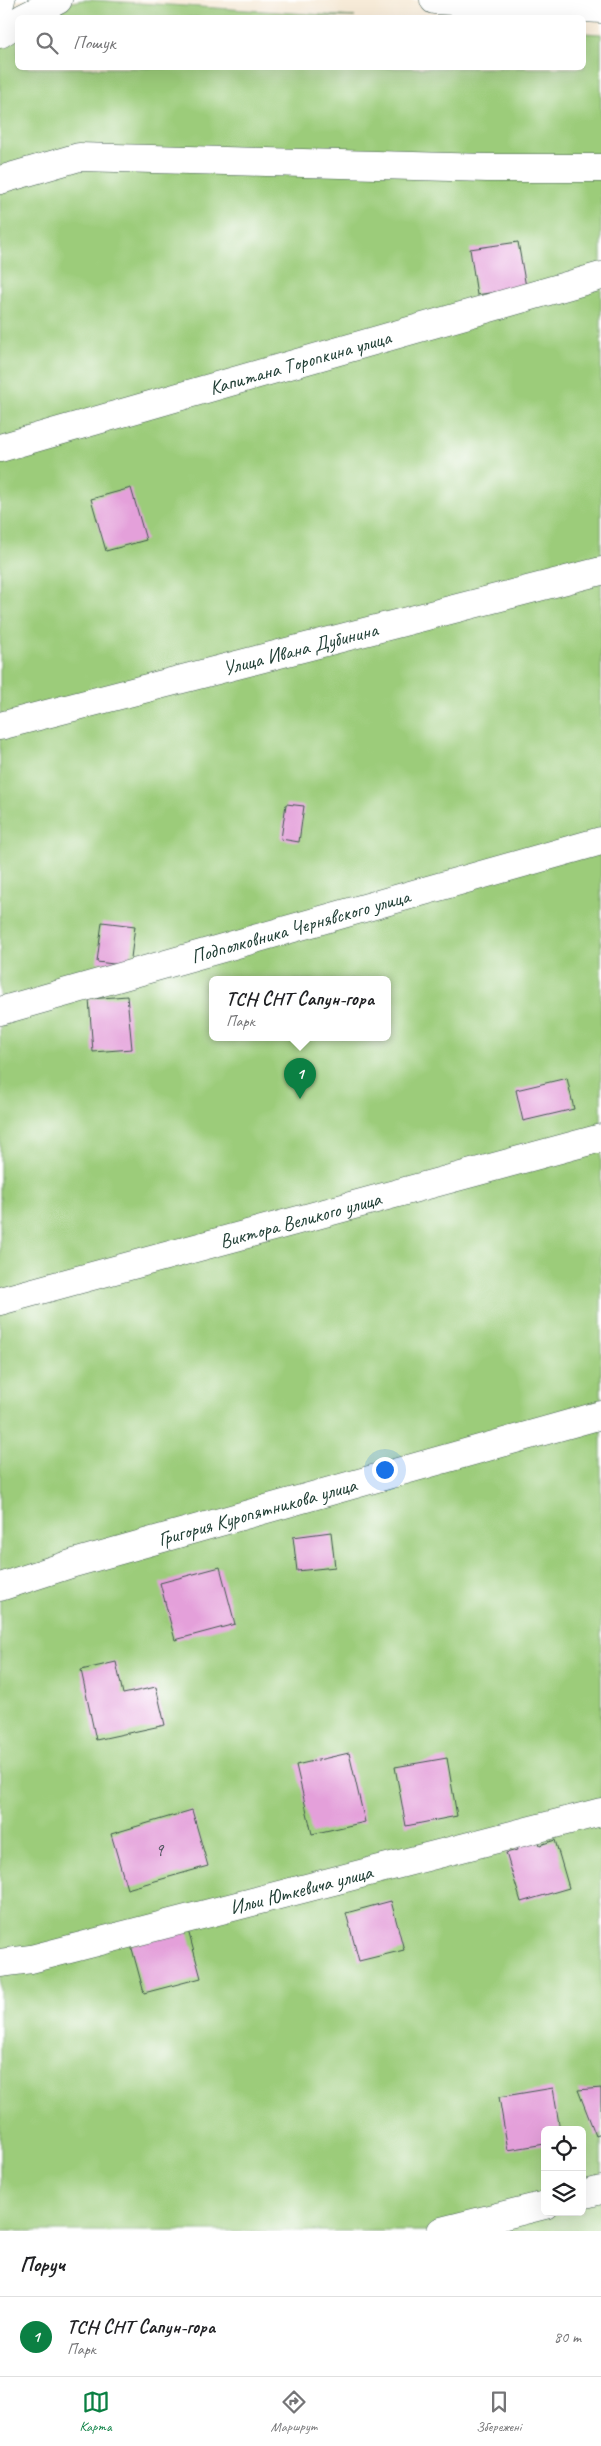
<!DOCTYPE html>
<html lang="uk">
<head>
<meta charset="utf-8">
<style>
  body { margin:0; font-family:Caveat,sans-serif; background:#f2f2f2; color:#202124 }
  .controls { position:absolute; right:15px; bottom:15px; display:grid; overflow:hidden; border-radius:8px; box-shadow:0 5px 20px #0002 }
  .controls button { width:45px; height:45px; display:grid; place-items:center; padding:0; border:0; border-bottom:1px solid #e0e0e0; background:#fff; color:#202124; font:25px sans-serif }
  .you { position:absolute; left:384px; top:1469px; width:18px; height:18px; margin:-12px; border:4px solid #fff; border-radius:50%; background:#1a73e8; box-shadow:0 0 0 8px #1a73e833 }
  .badge { display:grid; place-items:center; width:32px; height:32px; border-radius:50%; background:#0b8043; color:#fff; font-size:16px; font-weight:700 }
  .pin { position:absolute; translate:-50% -41px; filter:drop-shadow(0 1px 2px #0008) }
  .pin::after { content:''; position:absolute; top:26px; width:18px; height:15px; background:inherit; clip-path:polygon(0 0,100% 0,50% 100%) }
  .popup { position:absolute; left:209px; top:976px; width:182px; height:65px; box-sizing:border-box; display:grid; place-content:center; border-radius:8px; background:#fff; filter:drop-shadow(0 1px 4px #0005); font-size:16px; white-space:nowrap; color:#757577 }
  .popup b { font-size:19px; color:#202124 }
  .popup::after { content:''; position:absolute; left:50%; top:100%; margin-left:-10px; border:10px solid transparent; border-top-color:#fff }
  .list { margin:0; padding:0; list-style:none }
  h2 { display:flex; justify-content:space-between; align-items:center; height:65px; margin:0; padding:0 20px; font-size:21px }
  h2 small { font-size:16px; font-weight:400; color:#757577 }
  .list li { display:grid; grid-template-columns:32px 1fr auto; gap:15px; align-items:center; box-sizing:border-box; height:80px; padding:0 20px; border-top:1px solid #e0e0e0 }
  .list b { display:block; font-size:19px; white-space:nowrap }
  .list p { margin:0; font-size:16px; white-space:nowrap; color:#757577 }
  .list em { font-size:16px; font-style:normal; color:#757577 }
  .icon { flex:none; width:28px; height:28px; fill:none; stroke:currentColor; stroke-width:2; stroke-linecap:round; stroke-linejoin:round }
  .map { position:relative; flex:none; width:601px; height:2231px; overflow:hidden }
  .search { position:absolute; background:#fff; box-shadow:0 5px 20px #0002; left:15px; right:15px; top:15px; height:55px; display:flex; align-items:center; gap:12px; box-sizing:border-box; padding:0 18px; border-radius:8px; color:#757577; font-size:19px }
  .sheet { height:145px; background:#fff }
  nav { display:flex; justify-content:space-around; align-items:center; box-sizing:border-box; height:70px; border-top:1px solid #e0e0e0; background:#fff; font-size:14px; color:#757577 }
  nav a { display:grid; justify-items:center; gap:2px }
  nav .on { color:#0b8043 }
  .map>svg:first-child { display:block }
</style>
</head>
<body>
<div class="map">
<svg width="601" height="2231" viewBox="0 0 601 2231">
  <rect width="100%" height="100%" fill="#fff"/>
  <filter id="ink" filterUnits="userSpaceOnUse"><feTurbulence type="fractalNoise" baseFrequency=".02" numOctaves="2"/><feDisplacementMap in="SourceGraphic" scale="10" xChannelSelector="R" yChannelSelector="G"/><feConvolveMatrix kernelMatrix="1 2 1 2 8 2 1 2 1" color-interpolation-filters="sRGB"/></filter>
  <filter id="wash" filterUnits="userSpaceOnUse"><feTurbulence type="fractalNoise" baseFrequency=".0096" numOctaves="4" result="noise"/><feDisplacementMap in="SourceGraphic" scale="20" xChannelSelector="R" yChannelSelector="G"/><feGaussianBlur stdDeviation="1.12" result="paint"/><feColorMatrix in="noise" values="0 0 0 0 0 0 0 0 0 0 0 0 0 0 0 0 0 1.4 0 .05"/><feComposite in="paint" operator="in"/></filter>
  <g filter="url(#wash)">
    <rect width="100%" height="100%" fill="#f7ebd8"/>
    <path fill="#9ccc7a" stroke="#5e8457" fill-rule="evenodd" d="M83 0H92L355 17 30 18 61 4Z
      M17 28 18 68H584V33L601 34V2231H0V46ZM212 980H388V1038H212ZM545 2130H582V2212H545Z"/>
    <g id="blocks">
      <path fill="#e4a0da" d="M518 242 526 287 477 295 470 249Z
        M131 488 146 540 106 551 91 499Z
        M286 804 304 806 299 842 281 839Z
        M102 922 135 926 130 966 97 962Z
        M127 996 132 1049 93 1052 89 999Z
        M567 1078 574 1109 523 1121 516 1090Z
        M331 1532 335 1567 297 1571 293 1537Z
        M220 1567 235 1624 175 1640 160 1583Z
        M116 1662 123 1694 156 1687 165 1725 96 1740 81 1670Z
        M349 1753 365 1822 312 1834 296 1765Z
        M447 1758 457 1816 406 1826 395 1767Z
        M192 1810 208 1866 127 1889 111 1834Z
        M534 1827 540 1845 555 1840 569 1888 521 1902 506 1853 517 1850 512 1834Z
        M391 1901 404 1950 359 1961 346 1913Z
        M188 1930 201 1978 144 1993 131 1945Z
        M553 2088 560 2130H545V2144L508 2150 499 2097Z
        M601 2088V2134L596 2136 578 2090Z"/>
    </g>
  </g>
  <g filter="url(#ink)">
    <use href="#blocks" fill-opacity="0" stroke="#3f574d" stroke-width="1"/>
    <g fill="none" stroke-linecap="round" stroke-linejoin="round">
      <g stroke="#3f574d" stroke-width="29">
        <g id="minor">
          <path d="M0 180 79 157 487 168H601"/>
          <path id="s1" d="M0 448 601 276"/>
          <path id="s2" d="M0 726 601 571"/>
          <path id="s3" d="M0 1011 601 841"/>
          <path id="s4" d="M0 1301 601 1138"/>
          <path id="s5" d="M0 1587 74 1563 601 1415"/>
          <path id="s6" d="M0 1963 31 1959 601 1812"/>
          <path d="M582 2195 601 2190"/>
          <path d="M441 2231 545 2205"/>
        </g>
      </g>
      <g stroke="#3f574d" stroke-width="29">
        <path id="major" d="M434 0 601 9
          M0 3 1 0
          M23 18 58 0
          M0 34 18 22"/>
      </g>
      <use href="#minor" stroke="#fff" stroke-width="28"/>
      <use href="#major" stroke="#fff" stroke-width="28"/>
    </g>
  </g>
  <g text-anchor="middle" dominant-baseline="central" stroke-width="4" stroke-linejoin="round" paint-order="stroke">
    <g font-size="18" fill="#50565e">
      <text x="159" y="1850">9</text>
    </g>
    <g font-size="20" fill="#1f3d34" stroke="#fff">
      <text stroke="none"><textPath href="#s1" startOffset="312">Капитана Торопкина улица</textPath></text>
      <text stroke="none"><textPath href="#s2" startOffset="310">Улица Ивана Дубинина</textPath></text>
      <text stroke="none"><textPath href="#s3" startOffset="312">Подполковника Чернявского улица</textPath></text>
      <text stroke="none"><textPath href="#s4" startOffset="311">Виктора Великого улица</textPath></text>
      <text stroke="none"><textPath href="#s5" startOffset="268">Григория Куропятникова улица</textPath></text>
      <text stroke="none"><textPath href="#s6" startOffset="310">Ильи Юткевича улица</textPath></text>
    </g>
  </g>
</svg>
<div class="controls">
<button><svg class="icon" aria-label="locate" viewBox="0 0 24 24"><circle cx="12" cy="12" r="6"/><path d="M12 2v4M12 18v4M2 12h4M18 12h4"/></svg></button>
<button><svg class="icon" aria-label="layers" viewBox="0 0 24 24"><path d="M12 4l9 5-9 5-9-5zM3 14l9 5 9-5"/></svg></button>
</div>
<div class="you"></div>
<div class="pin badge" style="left:300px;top:1099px">1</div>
<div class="popup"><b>ТСН СНТ Сапун-гора</b>Парк</div>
<div class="search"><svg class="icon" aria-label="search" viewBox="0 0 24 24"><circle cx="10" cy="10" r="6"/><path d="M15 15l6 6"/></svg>Пошук</div>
</div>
<section class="sheet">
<h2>Поруч<small></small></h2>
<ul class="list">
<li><span class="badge">1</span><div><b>ТСН СНТ Сапун-гора</b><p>Парк</p></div><em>80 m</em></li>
</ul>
</section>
<nav>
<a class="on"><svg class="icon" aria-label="map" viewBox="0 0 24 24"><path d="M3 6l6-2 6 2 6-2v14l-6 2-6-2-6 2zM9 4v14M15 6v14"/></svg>Карта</a>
<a><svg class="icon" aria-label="directions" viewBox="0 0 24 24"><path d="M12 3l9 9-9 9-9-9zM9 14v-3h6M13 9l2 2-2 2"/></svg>Маршрут</a>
<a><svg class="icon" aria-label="saved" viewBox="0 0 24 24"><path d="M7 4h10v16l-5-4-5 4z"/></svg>Збережені</a>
</nav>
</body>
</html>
